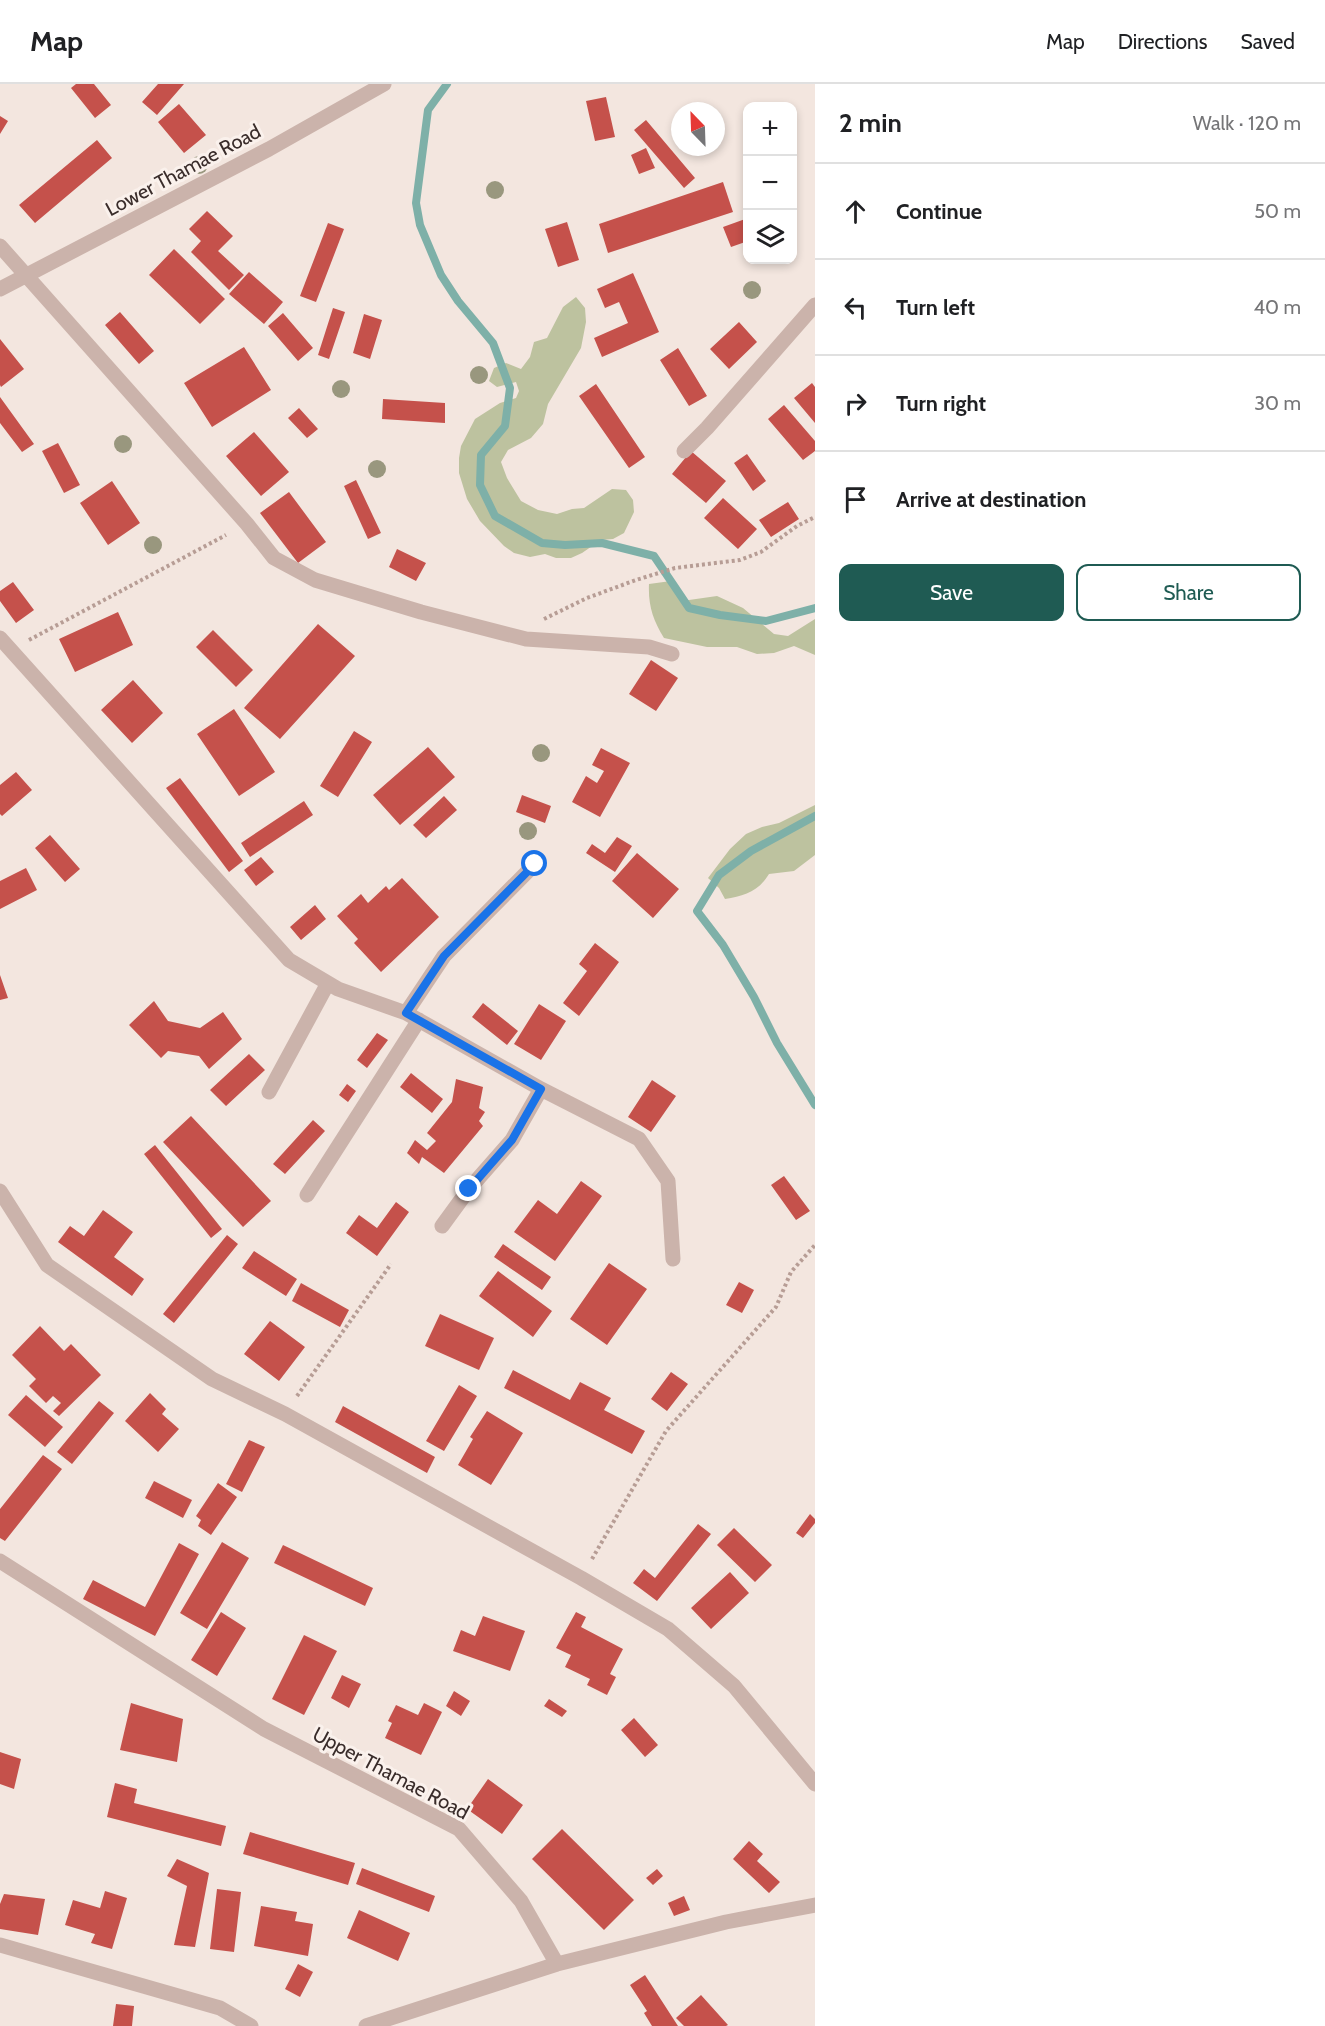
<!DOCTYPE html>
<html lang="en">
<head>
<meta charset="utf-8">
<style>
  body { margin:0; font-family:Cabin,sans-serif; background:#f6f6f6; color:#202124 }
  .controls { position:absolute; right:18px; top:18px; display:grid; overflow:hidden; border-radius:12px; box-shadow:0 3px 9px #0003 }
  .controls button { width:54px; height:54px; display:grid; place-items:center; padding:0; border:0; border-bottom:2px solid #e0e0e0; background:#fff; color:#202124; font:30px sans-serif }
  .compass { position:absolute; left:671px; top:18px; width:54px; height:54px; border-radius:50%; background:#fff; box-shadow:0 3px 9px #0003; rotate:337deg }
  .stop { position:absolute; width:18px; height:18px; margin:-14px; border:4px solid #1a73e8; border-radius:50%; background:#fff }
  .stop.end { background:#1a73e8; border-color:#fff; box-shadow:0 2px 6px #0008 }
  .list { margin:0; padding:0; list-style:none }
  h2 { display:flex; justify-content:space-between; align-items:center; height:78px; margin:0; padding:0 24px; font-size:26px }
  h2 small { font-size:20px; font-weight:400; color:#757577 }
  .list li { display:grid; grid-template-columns:39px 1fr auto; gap:18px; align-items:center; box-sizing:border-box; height:96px; padding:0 24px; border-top:2px solid #e0e0e0 }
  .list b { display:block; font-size:22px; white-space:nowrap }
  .list em { font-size:20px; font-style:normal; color:#757577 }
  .actions { display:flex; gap:12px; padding:18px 24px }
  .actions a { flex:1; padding:14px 0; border:2px solid #1f5b53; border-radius:12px; text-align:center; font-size:21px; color:#1f5b53 }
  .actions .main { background:#1f5b53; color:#fff }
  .icon { flex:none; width:33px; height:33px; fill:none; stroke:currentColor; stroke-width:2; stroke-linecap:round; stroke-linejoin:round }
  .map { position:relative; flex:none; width:815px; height:1942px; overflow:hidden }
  header { display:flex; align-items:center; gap:36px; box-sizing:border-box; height:84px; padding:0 30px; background:#fff; border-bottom:2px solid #e0e0e0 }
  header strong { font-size:28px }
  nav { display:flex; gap:33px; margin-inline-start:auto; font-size:21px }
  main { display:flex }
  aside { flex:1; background:#fff }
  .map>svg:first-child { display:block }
</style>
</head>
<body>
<header>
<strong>Map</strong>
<nav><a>Map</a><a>Directions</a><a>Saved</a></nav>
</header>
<main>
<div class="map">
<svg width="815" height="1942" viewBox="0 0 815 1942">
  <rect width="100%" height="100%" fill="#f3e6df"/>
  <path fill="#bdc29f" d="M576 213 585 224 586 238 581 264 548 320 543 340 531 354 508 366 501 378 507 394 521 417 538 426 557 430 572 425 584 424 612 405 626 406 633 416 634 428 624 449 613 455 601 456 582 469 571 474H556L545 470 530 473 514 469 504 462 480 437 467 415 459 389V374L461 362 475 335 500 319 516 314 519 307 516 298 497 303 489 297 494 284 506 279 521 285 530 273 534 258 547 254 563 223Z
    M671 497 682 517 717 512 743 524 774 550 788 552 815 535V571L794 562 774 569 757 570 737 563H707L664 554C653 536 648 521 649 500Z
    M815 721V771L794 787 769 790C758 808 744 812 725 815L719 804 708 794 730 765 746 750 762 743 779 739Z"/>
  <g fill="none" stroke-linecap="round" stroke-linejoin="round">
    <path stroke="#7eb0a8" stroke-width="8" d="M447 0 428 26 416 119 420 141 441 191 458 217 493 259 510 304 505 342 481 371 480 401 495 432 542 459 565 461 602 459 654 472 689 524 720 531 766 537 815 524
      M815 732 751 767 719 791 697 827 723 861 754 913 777 959 815 1021"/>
  </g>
  <path fill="#c5514b" d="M76 0H94L111 21 95 34 71 4Z
    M158 0H184L157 31 142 18Z
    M606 13 615 53 595 57 586 17Z
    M179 20 206 51 184 69 158 38Z
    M0 32 8 37 0 50Z
    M646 36 695 94 684 104 634 46Z
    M97 56 112 74 35 139 19 121Z
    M646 64 655 84 639 90 631 71Z
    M723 98 733 128 608 169 599 140Z
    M207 127 233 152 218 167 244 191 229 206 191 168 201 157 189 145Z
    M748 134V157L731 163 723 143Z
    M567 138 579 176 558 183 545 145Z
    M328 139 344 145 316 218 300 212Z
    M174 165 225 215 200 240 149 191Z
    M249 188 283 218 264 240 229 210Z
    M633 189 659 248 602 273 594 254 628 239 619 218 605 224 597 205Z
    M333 224 345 228 329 275 318 271Z
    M120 228 154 267 139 280 105 241Z
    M283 229 313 264 298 277 268 242Z
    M364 230 382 236 370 275 353 269Z
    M739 238 757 258 729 285 710 265Z
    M0 255 24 285 1 303 0 301Z
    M244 263 271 306 212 343 184 299Z
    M678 264 707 312 689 322 660 276Z
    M812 299 815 303V339L794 314Z
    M596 300 645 373 629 384 579 312Z
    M0 313 34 360 22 368 0 339Z
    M383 315 445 319V339L382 335Z
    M784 321 815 357V367L803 376 768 335Z
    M299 324 318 345 307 354 288 334Z
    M254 348 289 388 261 412 226 372Z
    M58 359 80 401 64 409 42 367Z
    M691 367 726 397 706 419 672 390Z
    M747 370 766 397 753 407 734 379Z
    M356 396 381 449 368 455 344 402Z
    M112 397 140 439 108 461 80 419Z
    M289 408 326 458 298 479 260 429Z
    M723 414 757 445 738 465 704 434Z
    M788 418 799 435 771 453 759 436Z
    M397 465 426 479 416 497 389 483Z
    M13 498 34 526 16 539 0 517V507Z
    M118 528 133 561 75 588 59 555Z
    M318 540 355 572 280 655 244 624Z
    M213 546 253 586 236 603 196 563Z
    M651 576 678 594 656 627 629 610Z
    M133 596 163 629 132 659 101 626Z
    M234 625 275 688 239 712 197 650Z
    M354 647 372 658 338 713 320 702Z
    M428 663 455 693 400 741 373 711Z
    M601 664 630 679 600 733 572 718 586 692 597 699 604 687 592 681Z
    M16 688 32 706 2 732 0 730V701Z
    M180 694 243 777 229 788 166 704Z
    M522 711 551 722 545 739 516 728Z
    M444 712 457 726 426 754 413 741Z
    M304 717 313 731 250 773 241 759Z
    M50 751 80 785 65 798 35 764Z
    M617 753 632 762 615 788 586 769 592 760 605 769Z
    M637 769 679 805 653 834 612 797Z
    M261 773 274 788 256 802 244 786Z
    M26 784 37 806 0 825V797Z
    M402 794 439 833 381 888 354 859 358 855 337 832 361 810 368 819 386 802 389 806Z
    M315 821 326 835 301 856 290 843Z
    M595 859 619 878 579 932 563 919 587 887 579 880Z
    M0 891 8 914 0 916Z
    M154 917 168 937 200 944 223 928 242 955 209 985 199 972 168 967 161 974 129 941Z
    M483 919 518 947 507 961 472 933Z
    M539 920 566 937 541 976 514 960Z
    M377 949 388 956 367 984 357 976Z
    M249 970 265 986 226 1022 210 1006Z
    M411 989 443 1015 432 1029 400 1003Z
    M456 995 483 1003 479 1024 485 1028 479 1037 483 1042 444 1089 422 1073 419 1080 407 1069 415 1056 427 1066 436 1057 427 1049 452 1018Z
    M652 996 676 1012 651 1048 628 1033Z
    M347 1000 356 1007 348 1018 339 1011Z
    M191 1032 271 1117 243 1143 163 1058Z
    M313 1036 325 1047 285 1090 273 1080Z
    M155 1061 222 1145 211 1154 144 1070Z
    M784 1092 810 1127 796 1136 771 1101Z
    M581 1097 602 1112 555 1177 514 1148 538 1116 557 1130Z
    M396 1118 409 1128 377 1172 346 1149 359 1131 377 1144Z
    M103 1126 133 1148 114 1173 144 1195 132 1212 58 1158 70 1142 84 1152Z
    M227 1151 238 1160 174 1239 163 1230Z
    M503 1160 551 1193 542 1206 494 1173Z
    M254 1167 297 1195 286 1212 242 1184Z
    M609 1179 647 1205 607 1261 570 1235Z
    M498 1187 552 1227 533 1253 479 1212Z
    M739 1198 754 1206 742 1229 726 1221Z
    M301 1199 349 1226 340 1243 292 1217Z
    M440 1230 494 1254 479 1286 425 1262Z
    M270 1237 305 1263 279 1297 244 1270Z
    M40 1242 64 1267 71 1260 101 1291 59 1332 53 1327 61 1319 53 1312 46 1319 29 1302 36 1295 12 1271Z
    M513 1286 570 1316 580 1298 611 1314 604 1326 645 1347 632 1370 504 1304Z
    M671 1288 688 1300 667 1327 651 1315Z
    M459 1301 477 1312 444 1367 426 1357Z
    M150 1309 166 1325 162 1330 179 1345 158 1368 125 1337Z
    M26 1311 63 1343 45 1363 8 1331Z
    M99 1317 114 1329 72 1380 57 1368Z
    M343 1322 435 1373 427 1389 335 1338Z
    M487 1327 523 1349 491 1401 458 1381 473 1355 470 1353Z
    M249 1356 265 1363 242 1408 226 1400Z
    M43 1371 62 1385 5 1457 0 1454V1425Z
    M154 1397 192 1416 183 1434 145 1414Z
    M218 1399 237 1413 211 1451 198 1442 201 1436 196 1432Z
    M810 1430 815 1435V1439L803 1454 796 1449Z
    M698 1440 711 1450 657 1517 633 1499 644 1485 655 1494Z
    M734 1444 772 1481 755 1498 717 1461Z
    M222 1458 249 1474 207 1545 180 1529Z
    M179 1459 199 1470 155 1552 83 1515 93 1496 145 1523Z
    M283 1461 373 1504 365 1522 274 1479Z
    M730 1488 749 1509 711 1545 691 1524Z
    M221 1528 246 1544 217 1592 191 1576Z
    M576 1528 586 1533 581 1543 623 1565 610 1590 616 1593 607 1611 587 1601 590 1595 565 1583 571 1571 556 1564Z
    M483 1532 525 1547 510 1587 453 1567 461 1546 475 1552Z
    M304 1551 337 1567 304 1631 272 1615Z
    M342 1591 361 1600 349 1624 331 1614Z
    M454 1607 470 1617 461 1632 446 1622Z
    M549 1615 567 1627 562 1633 544 1622Z
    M131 1619 183 1635 177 1678 120 1666Z
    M424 1619 442 1628 421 1671 385 1654 392 1639 388 1637 396 1621 418 1631Z
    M634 1634 658 1661 645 1673 621 1646Z
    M0 1668 21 1675 14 1705 0 1700Z
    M488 1695 523 1721 502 1750 467 1725Z
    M115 1699 137 1705 134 1719 226 1742 221 1762 107 1733Z
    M562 1745 634 1816 604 1846 532 1775Z
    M250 1748 355 1779 348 1801 243 1770Z
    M749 1757 763 1770 757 1777 780 1798 769 1809 733 1775Z
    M177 1775 209 1789 195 1863 174 1861 187 1802 167 1792Z
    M362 1784 435 1812 429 1828 356 1800Z
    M657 1785 663 1792 653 1801 646 1794Z
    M217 1805 241 1808 234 1868 210 1865Z
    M105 1807 127 1814 112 1865 91 1859 95 1850 65 1841 73 1816 100 1824Z
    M4 1810 45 1815 38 1851 0 1845V1820Z
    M684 1812 690 1826 674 1832 668 1819Z
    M261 1822 297 1828 295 1837 313 1840 308 1872 254 1862Z
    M359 1826 410 1849 398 1877 347 1854Z
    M298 1880 313 1888 300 1913 285 1905Z
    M645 1891 678 1942H652L644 1929 647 1927 630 1901Z
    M701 1911 728 1941 726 1942H684L676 1934Z
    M116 1920 134 1922 132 1942H113Z"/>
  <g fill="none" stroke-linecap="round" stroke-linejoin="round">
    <path stroke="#b79d95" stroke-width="4" stroke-dasharray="3 3" stroke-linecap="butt" d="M544 535 587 514 636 496 675 484 740 476 761 468 797 442 815 433
      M29 556 226 451
      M297 1312 391 1180
      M592 1475 666 1347 776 1223 791 1188 815 1161"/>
    <path stroke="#cbb3ab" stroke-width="15" d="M0 162 247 440 274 474 315 496 421 528 526 555 649 563 672 570
      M0 205 269 65 384 0
      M684 367 707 344 815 221
      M0 554 289 876 338 905 406 929 541 1005 639 1055 668 1097 673 1175
      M406 929 444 872 535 780
      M269 1008 328 899
      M0 1107 47 1181 212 1295 285 1330 581 1494 668 1545 734 1602 815 1700
      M307 1111 419 936
      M442 1142 469 1105 512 1056 541 1005
      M0 1477 264 1645 459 1745 521 1817 557 1880 726 1838 815 1821
      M0 1861 220 1924 251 1942
      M366 1942 557 1880"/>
  </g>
  <g fill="#99977e">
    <circle cx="199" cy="81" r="9"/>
    <circle cx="495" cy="106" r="9"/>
    <circle cx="752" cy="206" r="9"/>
    <circle cx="479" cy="291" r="9"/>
    <circle cx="341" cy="305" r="9"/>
    <circle cx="123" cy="360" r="9"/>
    <circle cx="377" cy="385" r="9"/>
    <circle cx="153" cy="461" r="9"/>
    <circle cx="541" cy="669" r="9"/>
    <circle cx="528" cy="747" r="9"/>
  </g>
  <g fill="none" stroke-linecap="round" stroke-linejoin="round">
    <path stroke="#1a73e8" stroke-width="8" d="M469 1105 512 1056 541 1005 406 929 444 872 535 780"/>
  </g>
  <g text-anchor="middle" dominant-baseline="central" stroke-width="6" stroke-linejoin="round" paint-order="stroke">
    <g font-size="20" fill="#392c2a" stroke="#faf1ec">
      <text transform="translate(183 86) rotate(-28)">Lower Thamae Road</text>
      <text transform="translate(391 1689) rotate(28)">Upper Thamae Road</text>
    </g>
  </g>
</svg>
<div class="controls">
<button>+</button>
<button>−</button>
<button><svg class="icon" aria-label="layers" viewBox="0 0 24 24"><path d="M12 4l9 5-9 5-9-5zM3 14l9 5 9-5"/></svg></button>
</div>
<svg class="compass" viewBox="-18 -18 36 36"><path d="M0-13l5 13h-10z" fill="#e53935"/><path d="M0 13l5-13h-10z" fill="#757577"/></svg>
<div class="stop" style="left:535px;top:780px"></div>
<div class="stop end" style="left:469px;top:1105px"></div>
</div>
<aside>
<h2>2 min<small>Walk · 120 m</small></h2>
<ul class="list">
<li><svg class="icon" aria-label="ahead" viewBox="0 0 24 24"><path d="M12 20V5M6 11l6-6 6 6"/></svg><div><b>Continue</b></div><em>50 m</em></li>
<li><svg class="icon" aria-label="left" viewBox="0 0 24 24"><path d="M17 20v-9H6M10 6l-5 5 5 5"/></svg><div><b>Turn left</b></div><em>40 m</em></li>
<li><svg class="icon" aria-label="right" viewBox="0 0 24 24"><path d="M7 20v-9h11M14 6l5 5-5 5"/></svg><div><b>Turn right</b></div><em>30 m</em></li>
<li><svg class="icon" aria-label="arrive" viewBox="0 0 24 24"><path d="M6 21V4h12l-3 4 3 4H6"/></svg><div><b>Arrive at destination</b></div></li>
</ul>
<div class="actions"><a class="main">Save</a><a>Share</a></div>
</aside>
</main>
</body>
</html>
